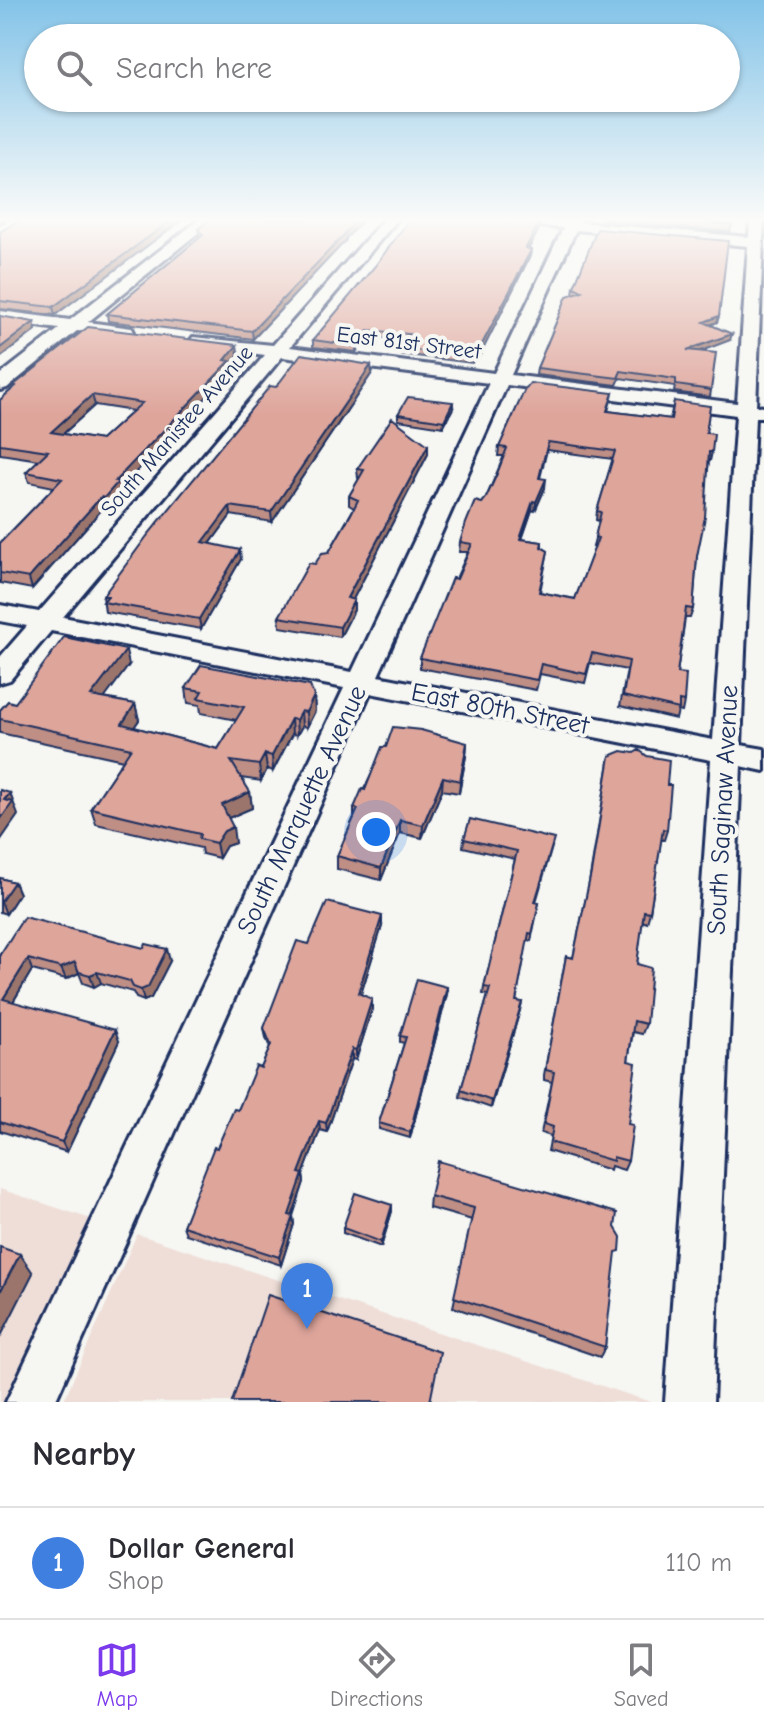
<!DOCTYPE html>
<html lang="en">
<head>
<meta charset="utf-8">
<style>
  body { margin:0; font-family:"Comic Neue",sans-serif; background:#f7f7f7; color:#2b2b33 }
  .you { position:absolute; left:376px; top:832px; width:28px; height:28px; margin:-20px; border:6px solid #fff; border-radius:50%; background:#1a73e8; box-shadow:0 0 0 12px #1a73e833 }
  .badge { display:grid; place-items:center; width:52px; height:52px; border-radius:50%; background:#7c3aed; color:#fff; font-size:26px; font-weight:700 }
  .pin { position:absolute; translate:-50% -66px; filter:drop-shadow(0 2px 4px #0008) }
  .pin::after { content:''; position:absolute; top:42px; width:28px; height:24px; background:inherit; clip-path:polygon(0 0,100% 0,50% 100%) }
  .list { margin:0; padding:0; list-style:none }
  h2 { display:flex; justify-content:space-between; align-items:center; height:104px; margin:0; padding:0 32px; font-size:34px }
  h2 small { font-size:26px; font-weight:400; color:#7c7c81 }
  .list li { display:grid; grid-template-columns:52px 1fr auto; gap:24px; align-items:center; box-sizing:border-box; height:112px; padding:0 32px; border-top:2px solid #e1e1e2 }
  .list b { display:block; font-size:30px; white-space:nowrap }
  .list p { margin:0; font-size:26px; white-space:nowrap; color:#7c7c81 }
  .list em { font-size:26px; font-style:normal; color:#7c7c81 }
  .icon { flex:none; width:44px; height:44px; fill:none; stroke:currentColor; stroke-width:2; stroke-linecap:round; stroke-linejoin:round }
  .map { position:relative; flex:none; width:764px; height:1402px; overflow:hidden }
  .search { position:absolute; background:#fff; box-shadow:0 2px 6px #0004; left:24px; right:24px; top:24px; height:88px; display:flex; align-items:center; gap:20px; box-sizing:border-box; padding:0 28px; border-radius:44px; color:#7c7c81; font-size:30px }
  .sheet { height:216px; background:#fff }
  nav { display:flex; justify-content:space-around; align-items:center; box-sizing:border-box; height:112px; border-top:2px solid #e1e1e2; background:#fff; font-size:22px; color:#7c7c81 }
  nav a { display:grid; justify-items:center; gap:4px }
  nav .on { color:#7c3aed }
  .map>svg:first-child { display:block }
</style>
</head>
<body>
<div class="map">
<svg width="764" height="1402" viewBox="0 0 764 1402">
  <rect width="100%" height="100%" fill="#f6f6f2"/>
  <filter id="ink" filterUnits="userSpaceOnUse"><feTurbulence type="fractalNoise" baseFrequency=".0125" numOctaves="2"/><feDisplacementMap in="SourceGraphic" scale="16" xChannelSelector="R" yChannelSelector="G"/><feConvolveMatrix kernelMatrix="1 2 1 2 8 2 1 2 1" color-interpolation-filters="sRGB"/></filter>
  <g filter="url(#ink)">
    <path fill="#efded8" d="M0 1189 94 1220 7 1402H0Z
      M137 1234 651 1402H63Z"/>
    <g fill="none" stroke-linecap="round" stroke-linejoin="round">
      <g stroke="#1b2f5e" stroke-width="6">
        <path id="street" d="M200 219H215L88 322 132 328 134 332 132 336 77 331 7 388 0 390V375L59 329 0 321V311L70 320Z
          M384 219H398L290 347 494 373 563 228 505 223 498 219H581L580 222 749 237 750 219H764L756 406 764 407V417H755L741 745 764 749V771L741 766 713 1402H665L711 760 370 693 55 1402H6L344 688 51 631 10 680 0 683V657L27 626 0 621V605L39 612 265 355 199 346 193 345 190 341 193 337 273 345ZM576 230 748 246 737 403 511 375ZM282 357 489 383 352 672 63 617ZM507 385 736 415 713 740 378 676Z"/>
      </g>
      <use href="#street" fill="#f6f6f2" fill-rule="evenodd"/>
    </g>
    <path fill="#bf8e85" stroke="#1b2f5e" stroke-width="2" fill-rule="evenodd" d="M21 219H183L55 315 0 309V232Z
      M210 219H361V222L346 238V240L253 339 108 321 107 314 200 237 198 229Z
      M602 219H733L730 232 602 221Z
      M505 220 539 229 528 249 531 250 530 256 479 357 475 356 472 363 400 354V348L405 340 368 336 356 352 313 347V340Z
      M574 287 719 316 717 322 711 325 730 340 700 351 711 390 710 397 674 392 675 386 620 378 617 385 536 375 537 368 573 294Z
      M237 345 238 355 230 365 231 371 119 490 120 492 106 509 103 508 32 589 0 583V543L54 487 29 482 26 472 39 460 0 454V400L14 387V385ZM95 405 133 411 101 440 63 434Z
      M372 373 272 522 231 515 210 544 241 559 201 629 105 612 103 596 276 387Z
      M613 393 608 411 670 419 674 401 706 433 712 452 710 461H709L697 556 693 609 690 618H685L677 673 684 702 682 712 678 711 676 719 620 706 627 670 590 663 585 683 540 674 536 690 420 668V658L468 552H459L460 542 482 503 486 498 504 456H498L499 447ZM547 450 613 459 597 511 596 520 599 521 593 547H595L575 599 540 592 548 551 542 547V542L522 539 532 510 535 511 545 488 540 478Z
      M453 408 443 427 398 420V414Z
      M428 445V454L353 599 354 610 340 637 280 627 279 617 315 564 329 552 354 508 349 505V496L359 479 358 478 357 469Z
      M129 665 104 698 135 704 139 720 134 727 218 749 236 720 201 713 200 705 188 703 186 688 314 696 315 711 307 727 302 726 297 735 292 734 273 771 267 769 261 781 241 778 250 792 252 808 228 818 235 843 226 846 219 858 202 854 201 848 96 824 91 808 123 760 0 733V710L15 703Z
      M467 743 466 756 459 793 442 790 422 838 400 833 381 880 337 869V856L354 817V808L386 747Z
      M610 756 667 785V830L664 840H661L650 912 647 923 642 921 637 964 646 1024 642 1034 633 1032 628 1061V1161L624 1170 611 1166 610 1170 548 1151 551 1136 541 1133 552 1082 544 1080V1075L566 956 573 958 589 883Z
      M464 839 552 847 536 902 539 903 531 941 527 940 516 1001 522 1002 520 1010 491 1108 460 1097 461 1090 488 995 483 994 484 987 515 859 463 847Z
      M0 878 14 882 19 894 6 914 0 912Z
      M382 926 361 994 372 1009 356 1060 352 1059 327 1132 320 1130 303 1175 304 1182 293 1216 294 1224 281 1265 186 1234 183 1226 217 1148 261 1068 270 1048 266 1038 264 1028 309 944Z
      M0 953 170 961 151 998 144 1001 136 998 133 992 101 983 94 987 83 983 79 973 66 979 32 970 13 1002 119 1041 67 1152 0 1131Z
      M447 994 410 1138 379 1129V1123L404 1043 400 1042V1036Z
      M430 1196 615 1227 605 1347 600 1357 453 1307 472 1220 429 1208Z
      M392 1205V1211L381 1247 343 1233V1228Z"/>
    <path fill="#9b746c" stroke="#1b2f5e" stroke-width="2" d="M0 219H9L0 224Z
      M173 219H183L55 315 53 307Z
      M358 219H361V222L346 238V240L253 339 252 331Z
      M539 223V229L526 254V248Z
      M531 250 530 256 479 357V350Z
      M719 316 717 322 702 328 704 322Z
      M34 322 36 330 0 358V348Z
      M368 330V336L356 352V346Z
      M732 334 730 340 686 357 687 350Z
      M237 345 238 355 230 365 231 371 119 490 120 492 106 509 104 498 115 481 225 360Z
      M371 365 372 373 272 522 271 512Z
      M92 395 95 405 54 442 51 432Z
      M453 402V408L443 427 444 421Z
      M428 445V454L348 609 347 598Z
      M546 479 545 488 535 511 536 502Z
      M101 497 103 508 32 589 29 578Z
      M533 501 532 510 519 548 520 539Z
      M230 506 231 515 204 552 203 542Z
      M240 550 241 559 201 629 199 619Z
      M354 600V610L340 637V627Z
      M126 650 129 665 95 711 91 696Z
      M314 696 315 711 307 727 306 712Z
      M135 704 139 720 126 739 122 724Z
      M301 711 302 726 297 735 296 720Z
      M291 719 292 734 273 771 272 756Z
      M467 743 466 756 459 793 460 781Z
      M265 754 267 769 261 781 259 765Z
      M443 777 442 790 422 838 423 825Z
      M250 792 252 808 224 820 222 805Z
      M10 793 18 815 0 841V820L4 800Z
      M400 820V833L381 880V868Z
      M233 827 235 843 226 846 219 858 216 843 224 831Z
      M14 882 19 894 6 914 1 901Z
      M382 916V926L358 1003V993Z
      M167 949 170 961 151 998 144 1001 141 990Z
      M28 959 32 970 8 1010 3 999Z
      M75 962 79 973 66 979 61 968Z
      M97 972 101 983 94 987 90 975Z
      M447 987V994L410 1138V1132Z
      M372 999V1009L356 1060V1050Z
      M522 1002 520 1010 491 1108 492 1101Z
      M115 1030 119 1041 67 1152 62 1142Z
      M352 1049V1059L327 1132 326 1123Z
      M319 1121 320 1130 303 1175 304 1182 290 1223 289 1215 299 1173Z
      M392 1205V1211L381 1247V1242Z
      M293 1216 294 1224 281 1265 279 1257Z
      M20 1254 33 1273 0 1338V1292Z"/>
    <path fill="#dea59b" stroke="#1b2f5e" stroke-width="2" fill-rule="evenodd" d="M21 219H173L53 307 0 301V232Z
      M210 219H358L344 234 346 233 252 331 107 314 203 235 198 229Z
      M410 219H502L505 220 539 223 526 248 531 250 479 350 476 349 472 357 400 348 409 334 368 330 356 346 313 340 375 266Z
      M659 219H733L732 225Z
      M597 229 728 241 719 316 704 322 732 334 687 350 716 353 711 390 676 385V379L621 371 618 378 537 368 567 296 582 291 574 287Z
      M0 316 34 322 0 348Z
      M88 327 237 345 225 360 230 361 115 481 118 482 104 498 101 497 29 578 0 573V543L62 479 26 472 48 451 0 444V400L16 386 14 385ZM92 395 142 403 101 440 51 432Z
      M301 354 371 365 271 512 230 506 203 542 240 550 199 619 103 602 108 596H103L147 536 270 386 276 387Z
      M530 383 613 393 607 411 671 419 674 401 710 406 706 433 714 434 712 452H709L705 517 697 556 693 609 686 608 677 673 686 674 684 702 679 701V709L623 696 629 661 592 653 586 674 541 664 537 680 420 658 452 578 457 579 472 544 460 542 466 523 475 501 482 503 486 498 496 476 507 448 499 447 525 389ZM548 442 615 451 597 511 601 512 595 537 598 538 575 599 539 592 548 551 541 547 542 542 520 539 533 501 536 502 546 479 539 478Z
      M408 397 453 402 444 421 398 414Z
      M392 418 428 445 347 598 354 600 340 627 279 617 309 563 315 564 322 553 329 552 351 514 358 500 349 496 364 470 357 469Z
      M64 637 126 650 91 696 135 704 122 724 218 749 244 707 198 698 202 691 186 688 201 665 310 686 314 696 306 712 301 711 296 720 291 719 272 756 265 754 259 765 231 761 250 792 222 805 233 827 224 831 216 843 199 839 200 834 91 808 131 748 0 719V710L8 701 15 703Z
      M393 727 421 730 467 743 460 781 443 777 423 825 400 820 381 868 337 856 358 809 354 808 362 789 365 790 382 747H386Z
      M639 750 647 756 669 760 667 785H671L667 830 663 829 650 912 644 911 637 964 651 968 646 1024 634 1021 628 1061 636 1063 628 1124 633 1125 628 1161 613 1157V1161L550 1142 553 1127 544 1124 554 1072 546 1070V1065L566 956 573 958 591 873 610 756 622 751 634 753Z
      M0 790 10 793 4 800 13 802 0 820Z
      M470 819 554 839 535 902 539 903 532 934 529 933 516 1001 522 1002 492 1101 461 1090 490 988 484 987 517 851 464 839Z
      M0 878 14 882 1 901H0Z
      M327 902 382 916 358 993 372 999 356 1050 352 1049 326 1123 319 1121 299 1173 303 1174 289 1215 293 1216 279 1257 183 1226 214 1147 217 1148 234 1109 238 1110 256 1066 261 1068 271 1045 264 1028 297 941 309 944Z
      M24 917 144 948 146 944 167 949 148 987 141 990 133 987 130 981 97 972 90 975 79 972 75 962 61 968 28 959 3 999 115 1030 62 1142 0 1122V953H1Z
      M417 979 447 987 410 1132 379 1123 406 1037 400 1036Z
      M438 1161 617 1213 615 1227 621 1237 620 1251 616 1252 605 1347 454 1297 474 1208 430 1196Z
      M355 1193 392 1205 381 1242 343 1228Z
      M0 1247 20 1254 0 1292Z
      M268 1295 440 1352 430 1402H232Z"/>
  </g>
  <linearGradient id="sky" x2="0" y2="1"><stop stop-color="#83c3e8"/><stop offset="0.53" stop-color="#fbfbf9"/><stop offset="1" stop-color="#fbfbf9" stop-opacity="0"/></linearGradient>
  <rect width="764" height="415" fill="url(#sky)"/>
  <g text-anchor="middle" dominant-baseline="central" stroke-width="8" stroke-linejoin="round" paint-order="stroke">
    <g font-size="22" fill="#1b2f5e" stroke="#f6f6f2">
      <text transform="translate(409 343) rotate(7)">East 81st Street</text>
      <text transform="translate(177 431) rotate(-49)">South Manistee Avenue</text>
    </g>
    <g font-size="26" fill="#1b2f5e" stroke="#f6f6f2">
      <text transform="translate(500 709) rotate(11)">East 80th Street</text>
      <text transform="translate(302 810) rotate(-65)">South Marquette Avenue</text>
      <text transform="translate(723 810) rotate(-87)">South Saginaw Avenue</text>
    </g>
  </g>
</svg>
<div class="you"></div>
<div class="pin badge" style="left:307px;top:1329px;background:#3f7fe0">1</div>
<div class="search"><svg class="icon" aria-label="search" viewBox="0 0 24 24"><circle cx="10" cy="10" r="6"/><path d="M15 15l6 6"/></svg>Search here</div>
</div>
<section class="sheet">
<h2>Nearby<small></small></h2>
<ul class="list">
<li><span class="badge" style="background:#3f7fe0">1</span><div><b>Dollar General</b><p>Shop</p></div><em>110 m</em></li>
</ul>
</section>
<nav>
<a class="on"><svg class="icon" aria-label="map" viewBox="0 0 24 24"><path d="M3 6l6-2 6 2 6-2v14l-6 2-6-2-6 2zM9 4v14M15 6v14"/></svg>Map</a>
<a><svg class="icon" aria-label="directions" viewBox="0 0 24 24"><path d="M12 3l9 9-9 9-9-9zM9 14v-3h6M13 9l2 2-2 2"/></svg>Directions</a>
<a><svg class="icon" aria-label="saved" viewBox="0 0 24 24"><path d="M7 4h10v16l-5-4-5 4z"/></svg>Saved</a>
</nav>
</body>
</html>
